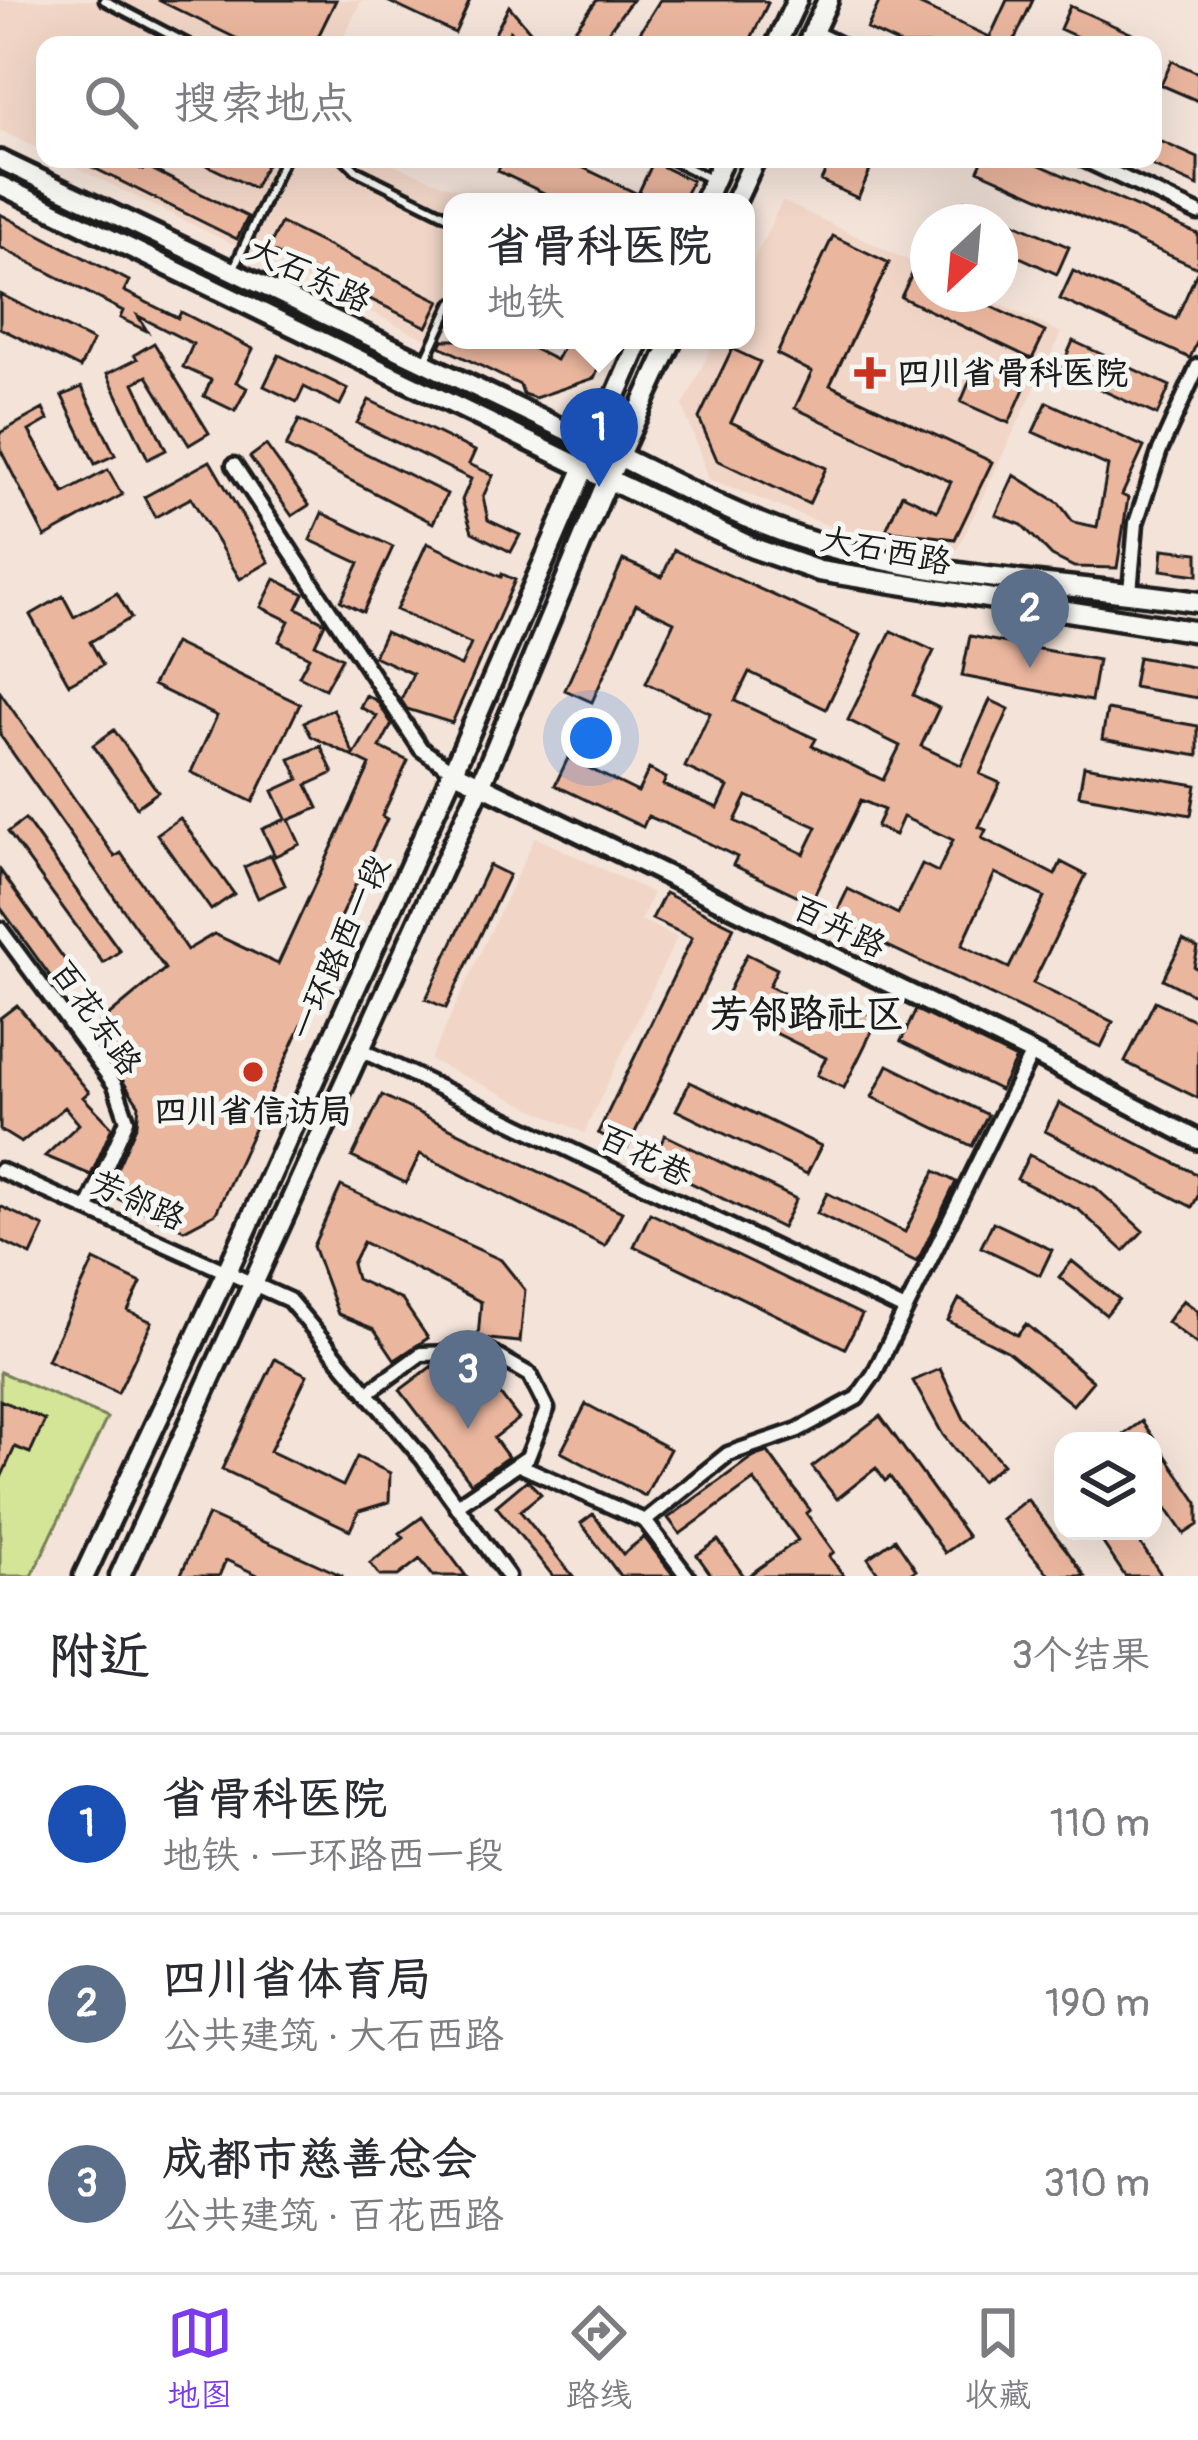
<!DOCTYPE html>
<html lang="zh">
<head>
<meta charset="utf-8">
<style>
  body { margin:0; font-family:Pangolin,"LXGW WenKai TC",sans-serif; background:#f7f7f7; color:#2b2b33 }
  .controls { position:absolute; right:36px; bottom:36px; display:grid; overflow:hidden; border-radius:24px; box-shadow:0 12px 48px #0002 }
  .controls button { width:108px; height:108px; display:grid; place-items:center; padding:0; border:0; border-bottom:3px solid #e1e1e2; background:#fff; color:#2b2b33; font:60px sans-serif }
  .compass { position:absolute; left:910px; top:204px; width:108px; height:108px; border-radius:50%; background:#fff; box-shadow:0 12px 48px #0002; rotate:206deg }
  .you { position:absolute; left:591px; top:738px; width:42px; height:42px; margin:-30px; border:9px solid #fff; border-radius:50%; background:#1a73e8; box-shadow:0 0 0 18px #1a73e833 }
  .badge { display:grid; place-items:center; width:78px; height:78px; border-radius:50%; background:#7c3aed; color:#fff; font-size:39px; font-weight:700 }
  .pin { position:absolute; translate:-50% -99px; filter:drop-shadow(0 3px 6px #0008) }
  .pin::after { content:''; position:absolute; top:63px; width:42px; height:36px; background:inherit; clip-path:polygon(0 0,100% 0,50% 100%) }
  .popup { position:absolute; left:443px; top:193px; width:312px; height:156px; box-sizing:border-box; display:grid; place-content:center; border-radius:24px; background:#fff; filter:drop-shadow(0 3px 9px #0005); font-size:39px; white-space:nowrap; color:#7c7c81 }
  .popup b { font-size:45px; color:#2b2b33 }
  .popup::after { content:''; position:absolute; left:50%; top:100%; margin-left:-24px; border:24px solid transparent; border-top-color:#fff }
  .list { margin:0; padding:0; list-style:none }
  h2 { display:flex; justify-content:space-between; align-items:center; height:156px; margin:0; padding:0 48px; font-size:51px }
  h2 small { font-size:39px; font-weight:400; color:#7c7c81 }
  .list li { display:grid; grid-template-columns:78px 1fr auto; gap:36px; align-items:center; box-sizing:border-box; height:180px; padding:0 48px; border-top:3px solid #e1e1e2 }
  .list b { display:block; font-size:45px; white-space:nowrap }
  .list p { margin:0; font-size:39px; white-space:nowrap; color:#7c7c81 }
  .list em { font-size:39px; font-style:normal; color:#7c7c81 }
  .icon { flex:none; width:66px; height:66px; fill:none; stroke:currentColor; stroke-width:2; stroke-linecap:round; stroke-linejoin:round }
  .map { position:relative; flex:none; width:1198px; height:1576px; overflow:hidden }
  .search { position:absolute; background:#fff; box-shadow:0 12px 48px #0002; left:36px; right:36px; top:36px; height:132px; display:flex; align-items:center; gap:30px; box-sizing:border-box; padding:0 42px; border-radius:24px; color:#7c7c81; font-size:45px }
  .sheet { height:696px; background:#fff }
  nav { display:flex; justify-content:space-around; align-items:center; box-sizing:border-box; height:168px; border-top:3px solid #e1e1e2; background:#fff; font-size:33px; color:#7c7c81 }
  nav a { display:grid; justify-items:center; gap:6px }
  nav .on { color:#7c3aed }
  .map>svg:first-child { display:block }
</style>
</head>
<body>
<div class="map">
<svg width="1198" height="1576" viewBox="0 0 1198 1576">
  <rect width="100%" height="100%" fill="#f3e3d9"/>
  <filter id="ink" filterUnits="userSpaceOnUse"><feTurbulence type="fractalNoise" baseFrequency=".00833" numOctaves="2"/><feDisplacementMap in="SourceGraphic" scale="24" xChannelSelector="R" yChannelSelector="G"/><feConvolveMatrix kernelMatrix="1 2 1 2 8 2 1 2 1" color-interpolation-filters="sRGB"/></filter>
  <g filter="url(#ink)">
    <path fill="#f1d6c7" d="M0 0H374L361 1 340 45H45V152L0 130Z
      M59 159H380L487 202H452V322L440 346Z
      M782 201 928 270V294H979L1061 333 957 550 842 531 709 479 683 406 715 340H746V276Z
      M535 837 653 893 641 920 677 937 584 1133 430 1060Z"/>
    <path fill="#d4e598" stroke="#78805a" stroke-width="3" d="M0 1372 107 1418 32 1576H0Z"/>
    <path fill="#ebb69e" stroke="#1c1c1c" stroke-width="3" fill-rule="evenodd" d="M158 0H336L314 45H250Z
      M385 0H470L455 33Z
      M597 0H632L598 45H563Z
      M660 0H761L768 3 748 45H632Z
      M880 0H909L990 37 1007 0H1033L1012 45H902L867 29Z
      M509 6 542 45H522L510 31 502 45H489Z
      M1070 6 1157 45H1095L1060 29Z
      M1172 61 1198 73V101L1161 85Z
      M1153 138 1198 158V186L1153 166Z
      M76 159H120L143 170 145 166 248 217 237 239Z
      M194 159H269L254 188Z
      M503 159H565L638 194 653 162 692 181 682 202H563L498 171Z
      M831 159H875L858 198 821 181Z
      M983 159H1026L1198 234V268L978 170Z
      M965 201 1069 247 1057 274 1000 248V222H955Z
      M0 214 129 281 124 291 178 318 181 312 253 349 236 382 247 388 235 411 204 396 211 380 183 367 193 344 138 316 147 331 120 318 123 311 0 247Z
      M281 223 440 301 427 327 268 249Z
      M833 236 889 263 830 385 992 462 955 539 886 530 902 494 937 511 951 482 795 408 812 372 777 354Z
      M914 270 928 277V294H964L1045 332 1032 359 901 297Z
      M1198 270V340L1190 358 1060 299 1073 271 1176 319Z
      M0 294 93 341 80 368 0 328Z
      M443 340H516L556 360 567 340H612L594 378 535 398 523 394 520 385 440 346Z
      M1073 341 1170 386 1157 415 1060 371Z
      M154 343 209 433 189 445 147 376 134 383 166 450 148 459 107 374 137 359 134 355Z
      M732 349 760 362 731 422 826 468 809 504 717 460 699 418Z
      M279 355 348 389 340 405 304 387 297 402 264 386Z
      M978 361 1027 382 1009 423 961 402Z
      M82 387 115 455 95 464 62 396Z
      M369 400 475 451 469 464 493 475 483 497 488 520 520 535 511 552 472 532 462 500 471 479 357 423Z
      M1047 402 1144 447 1122 495 1128 498 1117 568 1074 567 1052 556 1022 525 996 515 1014 475 1059 503 1073 522 1097 527 1108 466 1033 432Z
      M43 409 48 420 29 431 64 493 108 470 122 495 45 537 0 449V433Z
      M299 420 447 494 433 523 286 447Z
      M266 445 309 505 292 516 250 457Z
      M210 461 269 562 240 579 191 498 155 517 144 497Z
      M322 513 393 547 363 612 341 601 359 563 310 540Z
      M427 543 501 577 502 574 515 580 452 723 407 709 401 700 413 674 374 656 385 632 461 666 471 644 396 610Z
      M1163 549 1198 553V575L1161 570Z
      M674 550 861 635 826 709 749 672 735 701 816 739 812 746 883 780 900 746 848 720 891 631 934 651 913 695 939 708 921 746 961 765 990 700 1009 709 980 774 1000 783 979 827 986 830 982 838 1055 875 1061 862 1086 875 1033 983 1113 1022 1101 1047 833 920 848 889 898 914 922 864 938 872 953 840 903 817 895 835 876 827 884 810 861 800 811 902 733 865 737 857 694 836 648 816 643 827 555 785 568 758 638 792 649 769 666 778 663 785 718 808 728 787 685 767 710 713 646 683 674 622 636 604 592 702 565 690 623 560 662 577ZM747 796 817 827 804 854 735 821ZM995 873 1044 897 1009 968 962 945Z
      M275 579 304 594 297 608 325 623 315 644 342 658 325 689 299 676 309 657 279 641 289 621 261 607Z
      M117 593 131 618 90 642 103 665 69 684 30 615 63 596 74 617Z
      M970 636 1098 660 1091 701 962 676Z
      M174 643 300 704 253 802 191 772 217 716 153 685Z
      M1138 657 1198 668V698L1133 687Z
      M0 692 115 857 121 853 187 950 214 934 278 964 370 765 311 736 304 722 333 709 354 755 377 716 360 707 366 695 377 701 392 724 380 747 408 761 382 816 387 819 310 980 320 984 216 1213 184 1230 106 1193 137 1124 139 1105 89 1032 165 969 0 735Z
      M1107 710 1198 726V756L1102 739Z
      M114 730 158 792 137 807 93 745Z
      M321 746 333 773 307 785 318 808 289 820 300 844 275 856 262 829 286 819 273 791 299 779 290 759Z
      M1084 766 1196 785 1191 815 1079 795Z
      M180 818 234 894 211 910 157 834Z
      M25 819 120 951 103 963 8 832Z
      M271 855 285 885 258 898 244 867Z
      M489 865 509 875 446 1008 426 999Z
      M0 870 81 982 63 994 0 907Z
      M665 893 734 927 628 1147 598 1133 692 938 652 919Z
      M1183 940 1198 948 1194 967 1198 969V997L1163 979Z
      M747 954 777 969 769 986 842 1022 850 1005 878 1019 844 1088 817 1075 826 1058 721 1006Z
      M1155 1001 1198 1022V1098L1125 1062Z
      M17 1005 89 1092 83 1097 112 1127 91 1175 45 1156 79 1124 65 1107 21 1143 0 1130V1018Z
      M916 1010 1016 1059 1000 1090 901 1041Z
      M888 1065 988 1115 972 1146 872 1097Z
      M690 1082 821 1146 807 1174 676 1110Z
      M382 1095 622 1212 605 1246 420 1154 406 1183 352 1157Z
      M1059 1103 1198 1175V1196L1192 1207 1045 1131Z
      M665 1135 796 1199 782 1228 651 1163Z
      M1029 1155 1096 1188 1143 1231 1124 1251 1079 1210 1017 1179Z
      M935 1171 956 1182 917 1262 817 1213 827 1193 905 1232Z
      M341 1186 501 1260 525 1290 520 1342 478 1338 481 1302 363 1242 352 1264 356 1279 402 1300 428 1338 395 1360 374 1329 338 1314 313 1246Z
      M0 1206 44 1227 31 1255 0 1240Z
      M650 1213 862 1315 845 1348 634 1246Z
      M993 1222 1052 1250 1040 1275 981 1247Z
      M94 1260 141 1283 128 1311 152 1322 118 1393 47 1360Z
      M1072 1261 1119 1299 1106 1315 1059 1277Z
      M959 1299 1017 1335 1026 1324 1093 1381 1073 1405 1007 1351 948 1321Z
      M1183 1300 1198 1311V1345L1167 1322Z
      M275 1359 307 1375 270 1451 343 1486 357 1457 390 1473 389 1502 359 1511 350 1530 222 1469Z
      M432 1366 451 1391 481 1369 519 1419 494 1438 508 1457 471 1483 400 1390Z
      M940 1369 964 1419 1003 1464 981 1481 943 1435 913 1381Z
      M0 1400 45 1420 30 1453 15 1447 0 1480Z
      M586 1404 670 1449 645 1496 561 1452Z
      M880 1416 968 1537 945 1553 890 1477 885 1481 876 1468 837 1499 812 1467Z
      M1142 1421 1198 1503V1525L1184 1534 1153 1489V1441H1114Z
      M768 1452 810 1510 806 1513 834 1552 829 1556 844 1576H748L798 1540 754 1480 680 1534 668 1518 752 1457Z
      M527 1480 541 1494 520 1511 573 1576H553L496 1506Z
      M1027 1499 1065 1548 1085 1576H1050L1002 1519Z
      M593 1514 623 1554 644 1537 674 1576H620L581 1523Z
      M208 1515 343 1576H260L226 1560 219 1576H180Z
      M422 1517 466 1576H433L420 1559 398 1576H380L370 1563 404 1538 400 1533Z
      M1095 1531H1132L1162 1576H1125Z
      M895 1539 916 1570 907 1576H880L868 1558Z
      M718 1540 744 1576H712L697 1555Z"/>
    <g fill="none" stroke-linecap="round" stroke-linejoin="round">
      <g stroke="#1c1c1c" stroke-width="15">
        <path id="lane" d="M104 0 190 45
          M345 159 357 171 452 218
          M670 159 710 179
          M233 270 284 159
          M426 359 452 303"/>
      </g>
      <g stroke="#1c1c1c" stroke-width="21">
        <path id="street" d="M813 32 840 45
          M1083 159 1198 213
          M234 465 421 749 453 771
          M1130 592 1136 523 1160 450 1198 366
          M0 929 115 1085 127 1120 88 1208
          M361 1050 905 1310
          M0 1170 289 1300 423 1459 508 1576
          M367 1393 421 1354 490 1352 530 1375 547 1409 528 1457 456 1506
          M517 1464 645 1521 728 1454 798 1430 857 1398 874 1374 1032 1053
          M645 1521 687 1576"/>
      </g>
      <g stroke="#1c1c1c" stroke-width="26">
        <path id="secondary" d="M0 160 592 443
          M0 185 582 467
          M453 771 1032 1053 1198 1140"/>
      </g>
      <g stroke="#1c1c1c" stroke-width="27">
        <path id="primary" d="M776 45 797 0
          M807 45 828 0
          M704 202 723 159
          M735 202 755 159
          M592 443C661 476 728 514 800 538 927 580 1067 582 1198 602
          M597 474 753 548 819 571 1198 632
          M84 1576 243 1237 453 771 640 340
          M120 1576 480 786 608 479 672 340"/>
      </g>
      <use href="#lane" stroke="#f6f6f2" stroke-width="6"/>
      <use href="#street" stroke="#f6f6f2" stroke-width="12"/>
      <use href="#secondary" stroke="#f6f6f2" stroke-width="16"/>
      <use href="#primary" stroke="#f6f6f2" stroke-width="18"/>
    </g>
  </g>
  <g fill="#c8321e" stroke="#f6f6f2" stroke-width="4.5">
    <path d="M864 355h12v12h12v12h-12v12h-12v-12h-12v-12h12z"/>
    <circle cx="253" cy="1072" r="12"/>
  </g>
  <g text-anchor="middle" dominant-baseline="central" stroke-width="10" stroke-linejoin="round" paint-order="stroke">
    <g font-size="33" fill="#1c1c1c" stroke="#f6f6f2">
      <text transform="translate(309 275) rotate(25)">大石东路</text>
      <text transform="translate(886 551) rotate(11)">大石西路</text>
      <text transform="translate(839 927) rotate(26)">百卉路</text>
      <text transform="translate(340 948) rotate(-66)">一环路西一段</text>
      <text transform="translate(96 1018) rotate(55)">百花东路</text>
      <text transform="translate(645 1156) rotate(26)">百花巷</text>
      <text transform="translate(138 1201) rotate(24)">芳邻路</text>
    </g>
    <g font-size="33" font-weight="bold" fill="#1c1c1c" stroke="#f6f6f2" text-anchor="start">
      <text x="897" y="373">四川省骨科医院</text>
      <text x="253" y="1111" text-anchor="middle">四川省信访局</text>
    </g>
    <g font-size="39" font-weight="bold" fill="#1c1c1c" stroke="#f6f6f2">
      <text x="807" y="1014">芳邻路社区</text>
    </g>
  </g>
</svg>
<div class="controls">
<button><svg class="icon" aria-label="layers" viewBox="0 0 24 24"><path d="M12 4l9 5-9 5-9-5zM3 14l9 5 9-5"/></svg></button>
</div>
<svg class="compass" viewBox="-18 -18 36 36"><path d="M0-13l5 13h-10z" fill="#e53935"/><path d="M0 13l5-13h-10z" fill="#7c7c81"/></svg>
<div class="you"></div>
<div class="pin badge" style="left:599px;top:487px;background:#1a4fb4">1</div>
<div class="popup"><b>省骨科医院</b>地铁</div>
<div class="pin badge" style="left:1030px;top:668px;background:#5c6f8a">2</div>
<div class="pin badge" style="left:468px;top:1429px;background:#5c6f8a">3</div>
<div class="search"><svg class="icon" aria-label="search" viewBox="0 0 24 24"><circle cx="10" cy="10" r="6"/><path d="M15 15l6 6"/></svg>搜索地点</div>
</div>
<section class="sheet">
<h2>附近<small>3个结果</small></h2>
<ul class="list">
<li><span class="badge" style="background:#1a4fb4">1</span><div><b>省骨科医院</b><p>地铁 · 一环路西一段</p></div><em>110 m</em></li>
<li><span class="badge" style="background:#5c6f8a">2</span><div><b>四川省体育局</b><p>公共建筑 · 大石西路</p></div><em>190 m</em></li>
<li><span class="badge" style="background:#5c6f8a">3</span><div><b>成都市慈善总会</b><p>公共建筑 · 百花西路</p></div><em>310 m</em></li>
</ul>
</section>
<nav>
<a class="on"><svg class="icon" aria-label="map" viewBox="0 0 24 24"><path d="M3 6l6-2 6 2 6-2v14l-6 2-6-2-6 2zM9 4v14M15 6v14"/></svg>地图</a>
<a><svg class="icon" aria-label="directions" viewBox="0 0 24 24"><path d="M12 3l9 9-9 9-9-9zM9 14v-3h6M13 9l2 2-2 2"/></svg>路线</a>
<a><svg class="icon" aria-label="saved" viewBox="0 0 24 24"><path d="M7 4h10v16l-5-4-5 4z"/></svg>收藏</a>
</nav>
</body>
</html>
